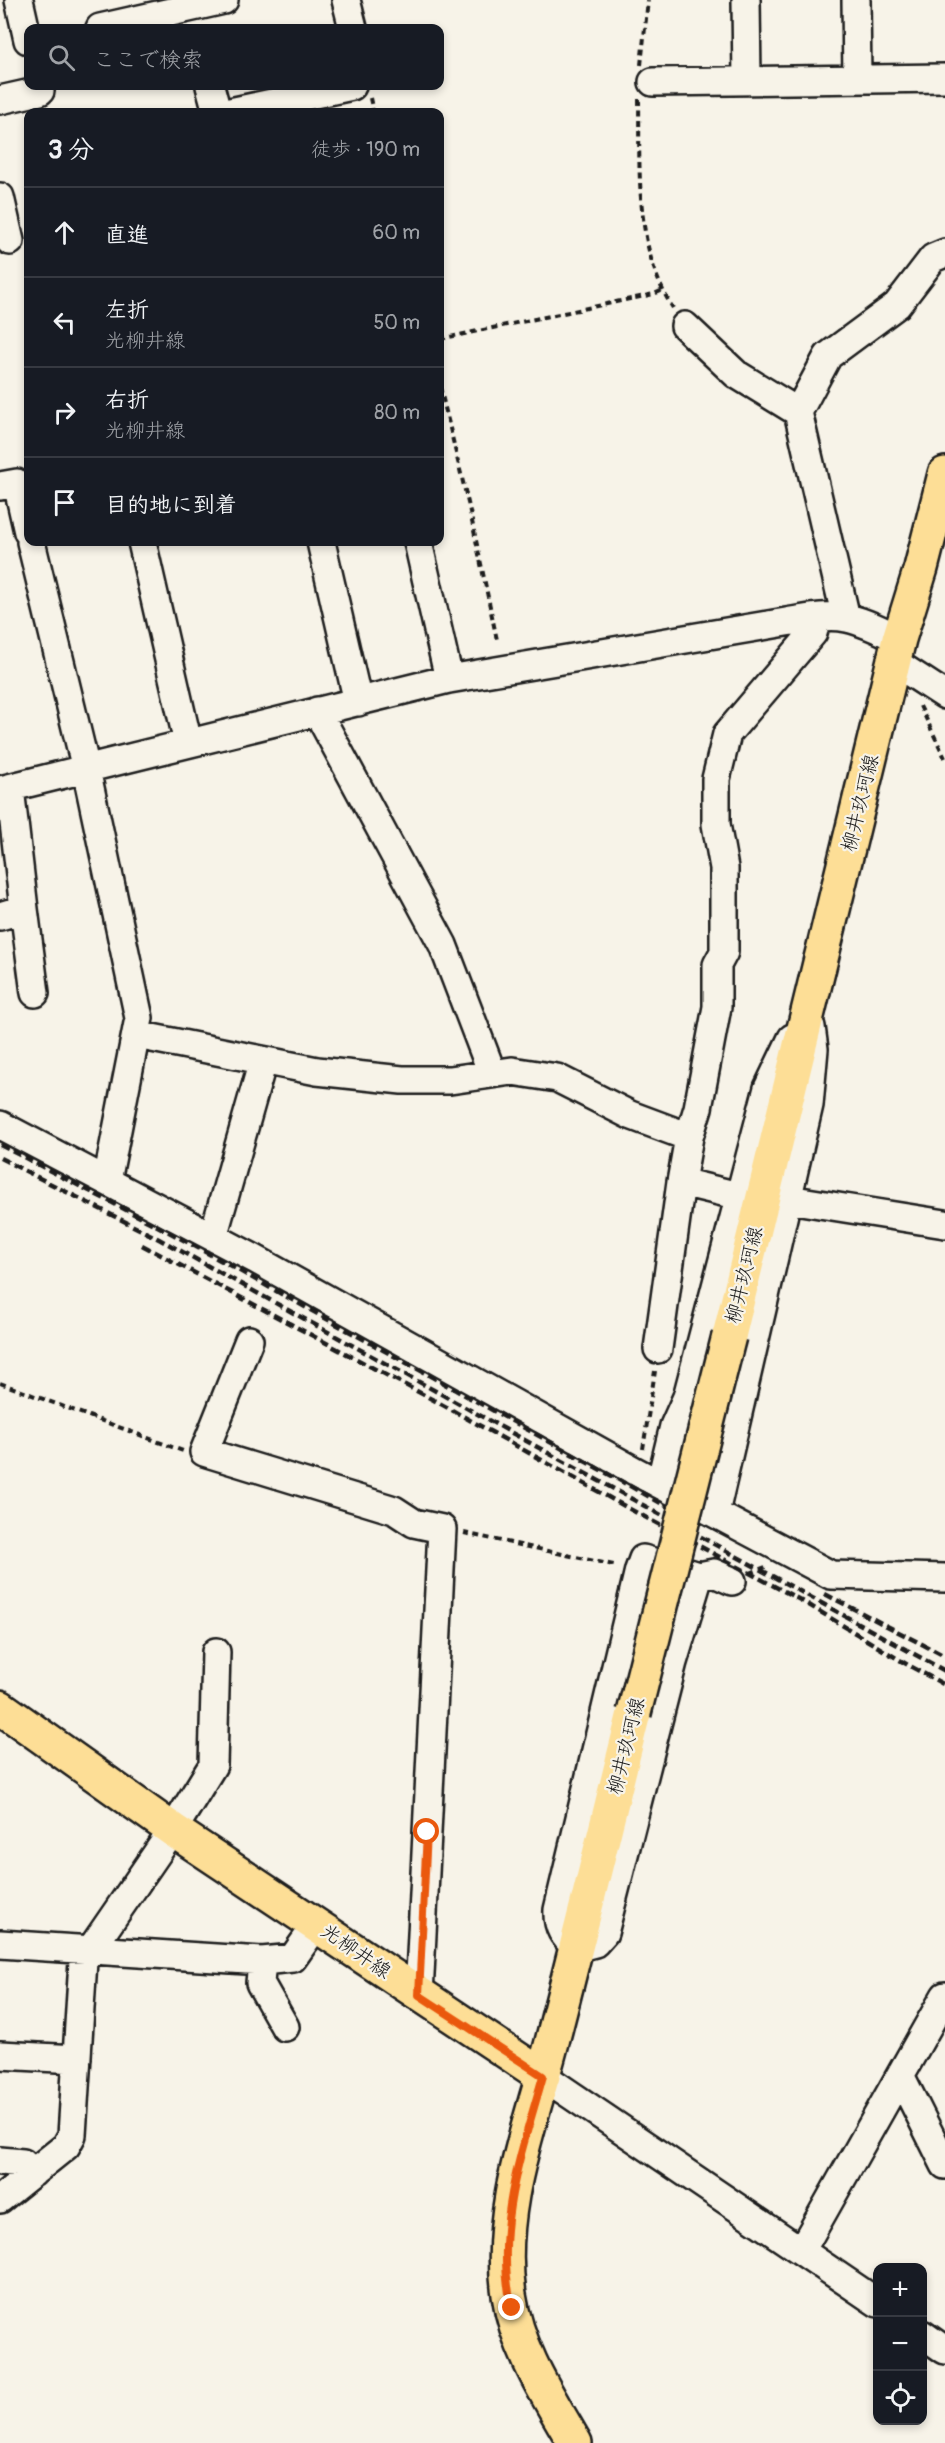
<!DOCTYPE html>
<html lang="ja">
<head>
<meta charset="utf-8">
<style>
  body { margin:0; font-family:Pangolin,"Klee One",sans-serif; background:#242831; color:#f1f3f6 }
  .controls { position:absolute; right:18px; bottom:18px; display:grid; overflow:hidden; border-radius:12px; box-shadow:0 3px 9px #0003 }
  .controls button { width:54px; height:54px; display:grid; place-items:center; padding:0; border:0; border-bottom:2px solid #363941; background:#171b24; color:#f1f3f6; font:30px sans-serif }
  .stop { position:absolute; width:18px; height:18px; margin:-14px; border:4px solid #ea580c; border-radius:50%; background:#fff }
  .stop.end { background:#ea580c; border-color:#fff; box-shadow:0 2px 6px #0008 }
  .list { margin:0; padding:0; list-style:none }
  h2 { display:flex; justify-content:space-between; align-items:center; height:78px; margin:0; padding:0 24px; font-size:26px }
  h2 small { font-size:20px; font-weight:400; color:#9ea1a6 }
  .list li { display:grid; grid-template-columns:39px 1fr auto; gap:18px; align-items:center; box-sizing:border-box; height:90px; padding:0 24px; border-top:2px solid #363941 }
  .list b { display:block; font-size:22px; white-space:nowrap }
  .list p { margin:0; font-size:20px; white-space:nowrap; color:#9ea1a6 }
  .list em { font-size:20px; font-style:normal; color:#9ea1a6 }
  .icon { flex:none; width:33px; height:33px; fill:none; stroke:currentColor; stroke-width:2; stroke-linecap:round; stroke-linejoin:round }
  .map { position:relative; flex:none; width:945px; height:2443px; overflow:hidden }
  .search { position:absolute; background:#171b24; box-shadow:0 3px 9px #0003; left:24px; top:24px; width:420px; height:66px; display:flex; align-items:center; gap:15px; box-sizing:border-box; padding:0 21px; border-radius:12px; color:#9ea1a6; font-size:22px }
  .panel { position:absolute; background:#171b24; box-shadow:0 3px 9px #0003; left:24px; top:108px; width:420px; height:438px; border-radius:12px }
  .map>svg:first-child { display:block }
</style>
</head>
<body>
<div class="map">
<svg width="945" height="2443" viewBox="0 0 945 2443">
  <rect width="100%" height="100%" fill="#f7f3e8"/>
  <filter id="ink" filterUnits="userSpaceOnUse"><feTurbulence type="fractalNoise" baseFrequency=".0167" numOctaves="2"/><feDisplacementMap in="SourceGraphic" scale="12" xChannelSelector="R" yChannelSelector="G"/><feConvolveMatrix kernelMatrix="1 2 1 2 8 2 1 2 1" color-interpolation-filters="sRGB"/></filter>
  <g filter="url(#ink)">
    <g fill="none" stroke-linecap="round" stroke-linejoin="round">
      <g stroke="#1c1c1c" stroke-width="32">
        <path id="minor" d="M19 0 28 40
          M346 0 353 28
          M746 0 747 81
          M856 0 857 79
          M100 28 224 0
          M653 82 945 78
          M210 86 217 112
          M0 100 40 91
          M230 112 352 86
          M0 197 10 241
          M685 326 736 374 798 412
          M0 486 17 483 28 532
          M31 542 86 769 139 1018 107 1181
          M142 542 188 743
          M321 542 358 702
          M418 542 449 679
          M846 618 798 412 828 356 897 305 933 258 945 253
          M894 662 945 695
          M317 711 443 945 492 1073
          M10 788 24 909
          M0 790 449 679 786 622C805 619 828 614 847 618 865 622 883 631 899 639
          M0 916 24 909 35 993
          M137 1035 317 1071 402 1080H450L512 1071 557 1078 630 1115 689 1137
          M0 1125 255 1259 633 1470 831 1575 945 1578
          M739 1196 681 1182 689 1137 698 1108 717 1007V965L724 952V868L716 824V779L727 734 813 633 817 618
          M788 1199 945 1224
          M213 1237 263 1061
          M249 1340 204 1452 394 1510 414 1523 442 1529 419 1995
          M658 1349 681 1182
          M660 1484 674 1426 687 1397 768 1088 792 1038
          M715 1513 809 1105 814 1049 811 1027
          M699 1576 643 1559 639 1570 558 1910C557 1928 564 1936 576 1948L595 1943 604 1933 673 1662 699 1576 714 1573 732 1581
          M0 1944 262 1961 293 1958 317 1924
          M262 1961 260 1983 285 2027
          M0 2055 77 2059
          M543 2076 878 2303
          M901 2077 945 2165
          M0 2161 23 2163 33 2173
          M0 2199 66 2146 72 2135 83 1961 173 1830 213 1765 216 1652
          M801 2251 945 1996
          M922 2334 945 2350"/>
      </g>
      <g stroke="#1c1c1c" stroke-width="38">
        <path id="major" d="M729 1336 899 639 921 568 945 474
          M0 1707 173 1830 543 2076
          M575 2443C548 2396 517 2349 509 2295 496 2207 532 2122 553 2038 581 1930 607 1821 634 1713"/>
      </g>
      <path stroke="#1c1c1c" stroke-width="4" stroke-dasharray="6 4.5" stroke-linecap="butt" d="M641 65 648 0
        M370 98 373 112
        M639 99C640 168 634 248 673 308
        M440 339 654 294 663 290
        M440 387 469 507 497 640
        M920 706 945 758
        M0 1383 183 1451
        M643 1449 655 1371
        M464 1533 618 1566
        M750 1573 768 1566"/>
      <use href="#minor" stroke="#f7f3e8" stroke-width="27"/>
      <use href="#major" stroke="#fdde96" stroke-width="33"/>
      <path stroke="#1c1c1c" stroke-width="4.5" stroke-dasharray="9 4.5" stroke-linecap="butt" d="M0 1145 169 1232 688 1518
        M0 1158 159 1239 945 1671
        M142 1245 441 1404 628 1508 804 1602 908 1665 945 1685
        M825 1594 945 1656"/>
      <g stroke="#1c1c1c" stroke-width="38" stroke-linecap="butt">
        <path id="major-bridge" d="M634 1713 729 1336"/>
      </g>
      <use href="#major-bridge" stroke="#fdde96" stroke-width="33"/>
    </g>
  </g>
  <g fill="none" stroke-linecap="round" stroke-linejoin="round" filter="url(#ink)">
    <path stroke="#ea580c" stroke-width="8" d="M427 1832 419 1995 543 2076C522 2151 493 2230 512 2308"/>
  </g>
  <g text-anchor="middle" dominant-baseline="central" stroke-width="4.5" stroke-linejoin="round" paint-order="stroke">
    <g font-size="20" fill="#1c1c1c" stroke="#f7f3e8">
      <text transform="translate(860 803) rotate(-76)">柳井玖珂線</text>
      <text transform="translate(744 1275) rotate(-76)">柳井玖珂線</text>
      <text transform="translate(626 1746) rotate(-76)">柳井玖珂線</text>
      <text transform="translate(356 1951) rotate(35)">光柳井線</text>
    </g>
  </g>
</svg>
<div class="controls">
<button>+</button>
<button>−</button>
<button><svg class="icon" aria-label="locate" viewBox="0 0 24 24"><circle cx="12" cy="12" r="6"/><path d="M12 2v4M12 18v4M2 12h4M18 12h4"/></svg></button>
</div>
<div class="stop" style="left:427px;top:1832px"></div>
<div class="stop end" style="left:512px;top:2308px"></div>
<div class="search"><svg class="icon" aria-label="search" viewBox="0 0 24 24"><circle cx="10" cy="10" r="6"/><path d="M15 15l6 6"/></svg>ここで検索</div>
<section class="panel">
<h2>3 分<small>徒歩 · 190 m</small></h2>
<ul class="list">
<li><svg class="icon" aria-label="ahead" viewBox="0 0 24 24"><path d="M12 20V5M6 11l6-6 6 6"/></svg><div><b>直進</b></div><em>60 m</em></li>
<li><svg class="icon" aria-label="left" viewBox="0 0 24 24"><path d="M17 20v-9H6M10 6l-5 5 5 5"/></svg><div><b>左折</b><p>光柳井線</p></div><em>50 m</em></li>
<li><svg class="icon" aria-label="right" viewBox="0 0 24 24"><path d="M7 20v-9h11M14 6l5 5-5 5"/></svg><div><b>右折</b><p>光柳井線</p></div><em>80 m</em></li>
<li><svg class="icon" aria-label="arrive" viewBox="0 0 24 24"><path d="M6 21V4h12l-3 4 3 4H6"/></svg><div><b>目的地に到着</b></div></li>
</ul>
</section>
</div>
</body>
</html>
